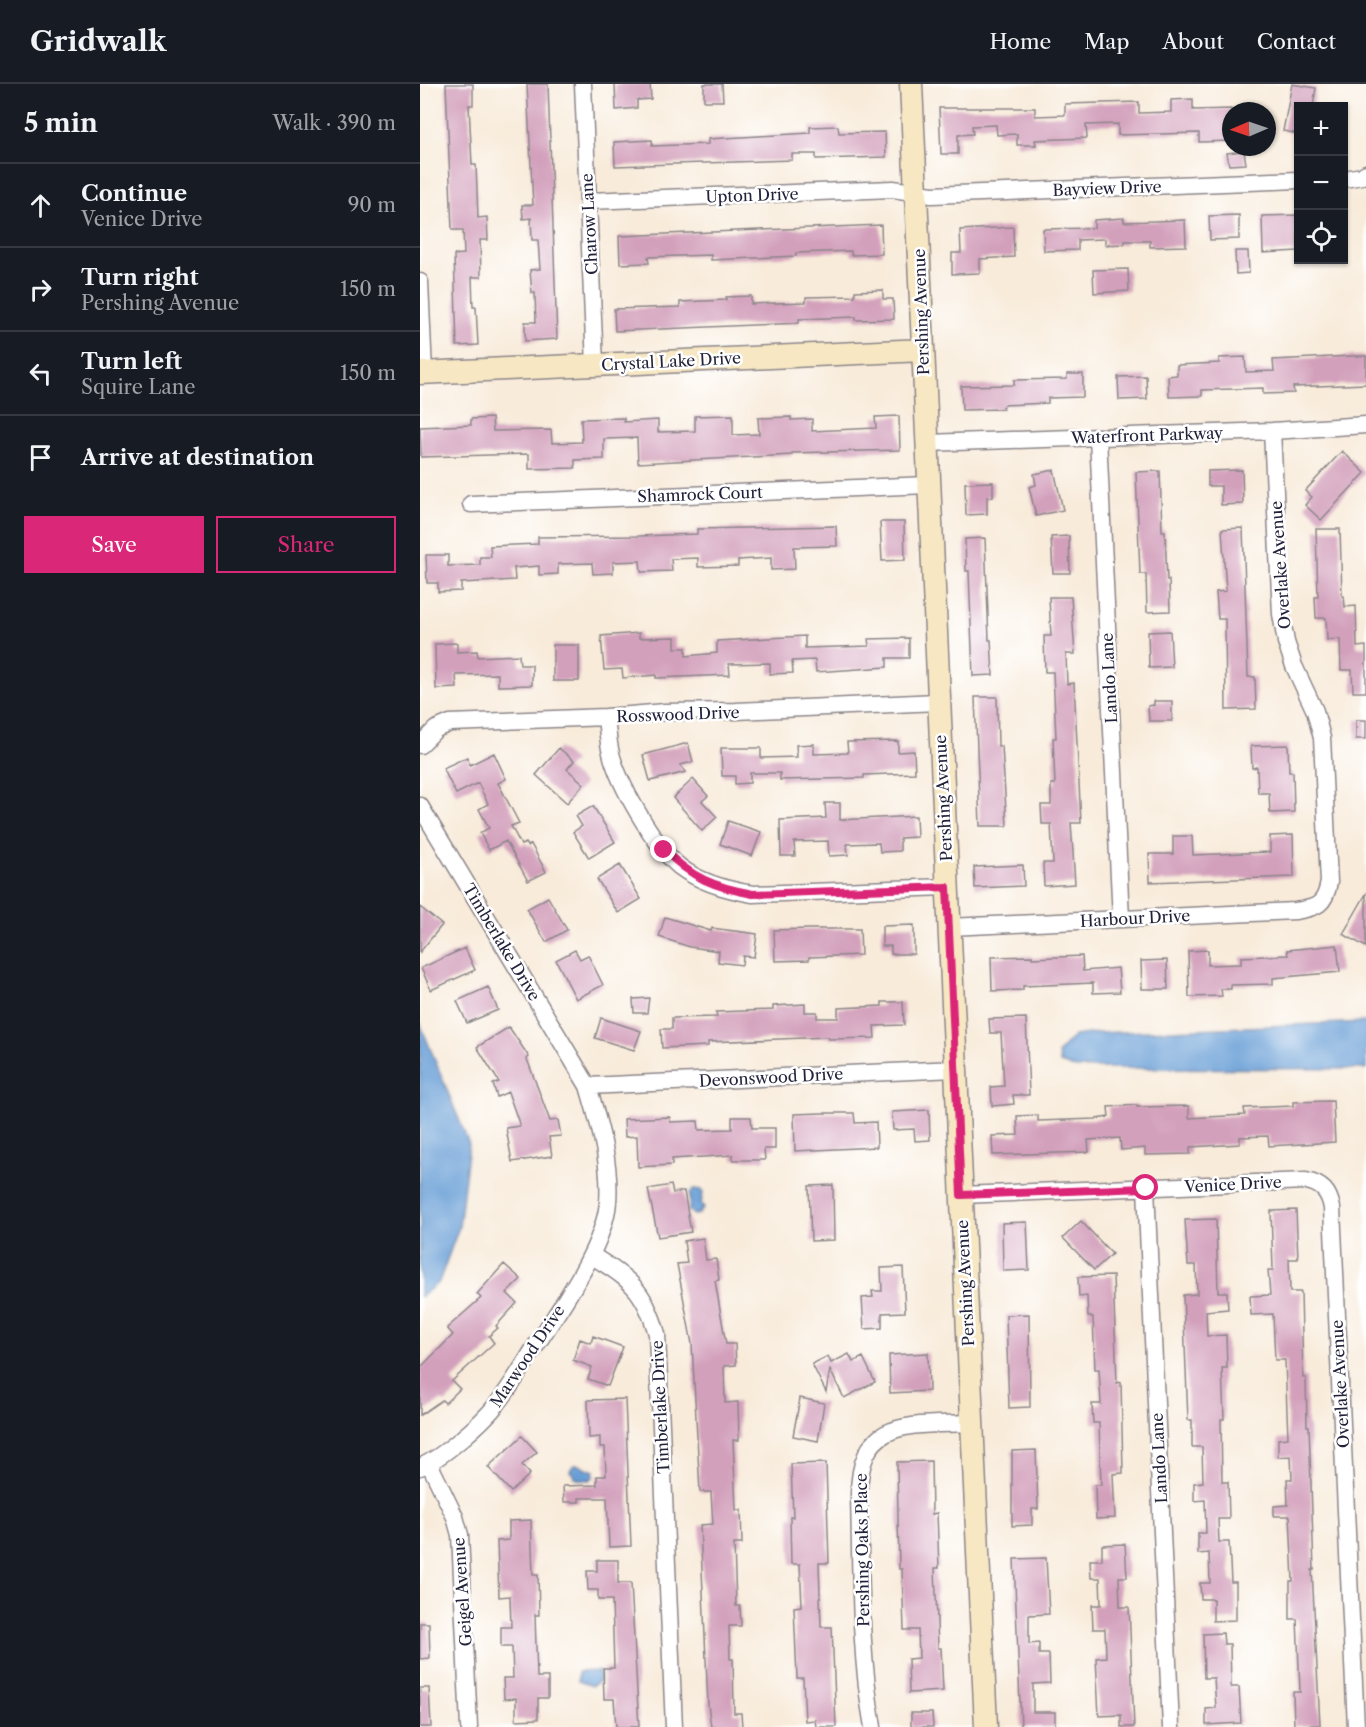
<!DOCTYPE html>
<html lang="en">
<head>
<meta charset="utf-8">
<style>
  body { margin:0; font-family:"Libre Caslon Text",serif; background:#242831; color:#f1f3f6 }
  .controls { position:absolute; right:18px; top:18px; display:grid; overflow:hidden; border-radius:0px; box-shadow:0 2px 4px #0004 }
  .controls button { width:54px; height:54px; display:grid; place-items:center; padding:0; border:0; border-bottom:2px solid #363941; background:#171b24; color:#f1f3f6; font:30px sans-serif }
  .compass { position:absolute; left:802px; top:18px; width:54px; height:54px; border-radius:50%; background:#171b24; box-shadow:0 2px 4px #0004; rotate:268deg }
  .stop { position:absolute; width:18px; height:18px; margin:-14px; border:4px solid #db2777; border-radius:50%; background:#fff }
  .stop.end { background:#db2777; border-color:#fff; box-shadow:0 2px 6px #0008 }
  .list { margin:0; padding:0; list-style:none }
  h2 { display:flex; justify-content:space-between; align-items:center; height:78px; margin:0; padding:0 24px; font-size:26px }
  h2 small { font-size:20px; font-weight:400; color:#9ea1a6 }
  .list li { display:grid; grid-template-columns:39px 1fr auto; gap:18px; align-items:center; box-sizing:border-box; height:84px; padding:0 24px; border-top:2px solid #363941 }
  .list b { display:block; font-size:22px; white-space:nowrap }
  .list p { margin:0; font-size:20px; white-space:nowrap; color:#9ea1a6 }
  .list em { font-size:20px; font-style:normal; color:#9ea1a6 }
  .actions { display:flex; gap:12px; padding:18px 24px }
  .actions a { flex:1; padding:14px 0; border:2px solid #db2777; border-radius:0px; text-align:center; font-size:21px; color:#db2777 }
  .actions .main { background:#db2777; color:#fff }
  .icon { flex:none; width:33px; height:33px; fill:none; stroke:currentColor; stroke-width:2; stroke-linecap:round; stroke-linejoin:round }
  .map { position:relative; flex:none; width:946px; height:1643px; overflow:hidden }
  header { display:flex; align-items:center; gap:36px; box-sizing:border-box; height:84px; padding:0 30px; background:#171b24; border-bottom:2px solid #363941 }
  header strong { font-size:28px }
  nav { display:flex; gap:33px; margin-inline-start:auto; font-size:21px }
  main { display:flex }
  aside { flex:1; background:#171b24 }
  .map>svg:first-child { display:block }
</style>
</head>
<body>
<header>
<strong>Gridwalk</strong>
<nav><a>Home</a><a>Map</a><a>About</a><a>Contact</a></nav>
</header>
<main>
<aside>
<h2>5 min<small>Walk · 390 m</small></h2>
<ul class="list">
<li><svg class="icon" aria-label="ahead" viewBox="0 0 24 24"><path d="M12 20V5M6 11l6-6 6 6"/></svg><div><b>Continue</b><p>Venice Drive</p></div><em>90 m</em></li>
<li><svg class="icon" aria-label="right" viewBox="0 0 24 24"><path d="M7 20v-9h11M14 6l5 5-5 5"/></svg><div><b>Turn right</b><p>Pershing Avenue</p></div><em>150 m</em></li>
<li><svg class="icon" aria-label="left" viewBox="0 0 24 24"><path d="M17 20v-9H6M10 6l-5 5 5 5"/></svg><div><b>Turn left</b><p>Squire Lane</p></div><em>150 m</em></li>
<li><svg class="icon" aria-label="arrive" viewBox="0 0 24 24"><path d="M6 21V4h12l-3 4 3 4H6"/></svg><div><b>Arrive at destination</b></div></li>
</ul>
<div class="actions"><a class="main">Save</a><a>Share</a></div>
</aside>
<div class="map">
<svg width="946" height="1643" viewBox="0 0 946 1643">
  <rect width="100%" height="100%" fill="#fff"/>
  <filter id="ink" filterUnits="userSpaceOnUse"><feTurbulence type="fractalNoise" baseFrequency=".0167" numOctaves="2"/><feDisplacementMap in="SourceGraphic" scale="12" xChannelSelector="R" yChannelSelector="G"/><feConvolveMatrix kernelMatrix="1 2 1 2 8 2 1 2 1" color-interpolation-filters="sRGB"/></filter>
  <filter id="wash" filterUnits="userSpaceOnUse"><feTurbulence type="fractalNoise" baseFrequency=".008" numOctaves="4" result="noise"/><feDisplacementMap in="SourceGraphic" scale="24" xChannelSelector="R" yChannelSelector="G"/><feGaussianBlur stdDeviation="1.35" result="paint"/><feColorMatrix in="noise" values="0 0 0 0 0 0 0 0 0 0 0 0 0 0 0 0 0 1.4 0 .05"/><feComposite in="paint" operator="in"/></filter>
  <g filter="url(#wash)">
    <rect width="100%" height="100%" fill="#f8ebda"/>
    <path fill="#689ed5" stroke="#456088" stroke-width="1.5" d="M946 938V985L654 984 640 979 638 969 654 952 677 949Z
      M0 939 49 1060 39 1143 19 1198 0 1213Z
      M274 1105 282 1106 283 1109 281 1120 284 1123 279 1130 274 1131 269 1127 270 1109Z
      M156 1380 174 1387 173 1393 169 1396 157 1395 150 1387 152 1383Z
      M179 1587V1598L172 1602 158 1597V1588Z"/>
    <g id="blocks">
      <path fill="#d3a0bc" d="M26 0H53V21H49L52 81H56L58 134 67 133 68 156H60L61 193H52L53 223H56L58 261 37 262 34 171 44 170 43 146H32Z
        M107 0H128L137 255 105 257V238H116L115 209H112L110 186 120 185 118 156H112L111 134 103 135 102 121H113Z
        M195 0H230L231 15 217 16V24L196 26Z
        M284 0H302L303 17H284Z
        M872 0 896 4 893 22H879V50L863 47Z
        M773 15V26L811 25V57L779 58V49L698 51V40L666 41 667 54 615 56 616 61H597V50L577 51 576 41 552 42 553 50 538 51V70H521L519 24H615V32L645 31V20L719 18V29L751 28V16Z
        M418 42 419 49 465 48 466 73 396 75V70H372V76L195 82 194 58 232 56V62L288 60V55L390 49V43Z
        M824 67 826 80 809 81 807 69Z
        M819 131V155L790 156 789 132Z
        M879 131 878 167 843 169 842 132Z
        M704 134V138L765 136 766 162 730 163V157H705V160L685 161V155L658 156V166L624 167 623 145 674 144V136Z
        M461 141 462 170 431 171V167L376 169V172L291 176V171L228 173 229 179 200 180 199 152Z
        M593 143 594 173 560 175V189L532 190V169H541L540 146Z
        M815 167H828L829 189 816 190Z
        M708 185 709 207 674 209 673 186Z
        M463 206V215H473L474 235 436 236V233L379 235V239L195 247 194 225 260 223V218L306 216V213L331 212V220L386 218V213L435 212V207Z
        M932 272H946V300L873 303 874 309 843 310V304L782 306V312L749 313 748 292 757 291V281L799 279V274L825 273 826 288 854 287 853 276Z
        M647 290H663V313L628 314V319L583 321V325L542 326 541 302 594 301V296L647 295Z
        M726 292 727 315 699 316 698 293Z
        M313 331V351L339 350 338 334 371 333V336L392 335V347L456 344 455 333 479 332 480 366 372 369V371L218 379 217 354 184 355V375L155 376V384L109 385V370L1 373 0 343 51 341V335L72 334 73 347 131 346 132 359 162 358 161 335 204 334V338L238 336V348L275 347V332Z
        M922 367 945 389 901 436 885 421 892 413 885 407Z
        M634 386 643 426 616 432 609 403 616 401 614 390Z
        M822 386 823 420 801 421V402H788V387Z
        M740 387 742 447H745L747 496H749L750 527 727 528 726 490H720L716 388Z
        M573 398V413H567V430L546 431 545 399Z
        M460 438H484L485 476 462 477Z
        M416 442 417 462 374 463 375 485 351 486V474L318 476V482L278 483V474L251 475 252 487 221 488 220 477 193 478V489L173 490 172 479 138 480V490L119 491V482L94 484 95 496 41 499V507L18 508V499H7L6 471H28V482L60 481V473H71L70 462 118 460V453L219 452 277 450V445Z
        M823 444 828 593H835L836 625 806 626 805 535H798L796 508 806 507 802 445Z
        M896 445H920L922 512H924L925 523 936 522 937 563 946 562V608H933L932 586H921L920 555 907 556 906 534H896L895 513H898Z
        M649 452 650 489H633L631 453Z
        M565 454 569 556H571L573 591 553 592 549 487H546L545 455Z
        M629 513H651L655 570H646L647 600 654 599 661 739H651L655 800 624 802 623 779H633L631 740H622L621 721H631V700H635L633 654H636L633 588H625L624 552H631Z
        M750 547 752 583 729 584 728 548Z
        M219 549V554L255 553V564H266V572L297 569V557L385 552V564L449 562 448 555 489 554V574H467V583L396 588 395 576 372 577 373 589 350 590V579L309 580 310 591 236 594V591L203 594 202 585 184 586 181 552Z
        M37 559V568L57 567 58 573 99 571 100 581H112V601L78 602V590L36 591 37 604 16 605 15 560Z
        M133 561H159V597H133Z
        M555 613H577L578 662H582L587 742H560Z
        M734 617H752V637H729L728 622 734 621Z
        M936 636H946V655H936Z
        M478 657V668L494 667 495 689 444 691V694L360 696V689H330V699L315 700V692H302L301 664H341V674L377 673 376 661 394 660V670L428 669 427 658Z
        M268 659 273 678 260 681 266 688 230 697 223 671Z
        M868 661 869 688H873L874 728 850 729 849 709H838L837 683 832 684 831 662Z
        M139 664 154 677 147 685 164 700 147 719 116 691Z
        M74 669 86 695 78 699 99 739 91 742 101 761 106 759 108 762 111 760 126 788 108 797 86 757 69 766 60 749 69 744 59 725 68 720 58 699 36 710 23 684 47 673 50 681Z
        M273 695 288 712 282 717 297 733 282 747 253 714Z
        M405 719H420V736L496 732 497 753 480 754V767L460 768 459 759 427 760 428 771 409 772 408 757 374 758 375 772H361L360 736 406 734Z
        M173 722 195 758 169 774 153 748 162 742 156 732Z
        M308 737 341 748 332 772 300 760Z
        M873 751 874 793 730 798 729 770H753V752H772L773 771 850 768V752Z
        M200 781 221 815 198 829 177 795Z
        M603 781 604 802 555 804 554 783Z
        M946 810V863L923 850Z
        M128 813 147 846 126 858 107 825Z
        M0 823 22 841 0 868Z
        M245 833 291 847 292 844 337 850 334 873 323 872 322 881 298 878 299 867 270 863 239 853Z
        M494 841V870H471V862H462V842Z
        M388 845H440L441 871 389 873V876L355 877 354 846Z
        M917 861 920 888 853 894V900L811 901V905H801L802 912 769 913 768 867 788 866V881L821 880V873L868 871 867 866Z
        M45 864 55 886 11 906 1 884Z
        M155 866 160 875 168 871 183 901 156 915 136 876Z
        M612 872V874L662 872 663 887 698 884 700 908 673 909V899L603 902V906L572 907 571 873Z
        M747 876 748 905H722L721 877Z
        M68 903 78 926 47 939 37 917Z
        M229 914 227 929H214L213 915Z
        M462 918H483L484 941 454 942 455 954 409 955 408 953 288 958V962L242 964 241 945H252V934L297 933 296 928 353 926V922L385 920V928H397V934H418V924L462 922Z
        M181 934 221 947 214 966 175 954Z
        M606 934 609 1011H593L594 1020 572 1022 571 1003 584 1002 581 949H570L569 935Z
        M89 943 109 973 107 975 130 1037 138 1036 141 1052 129 1053 132 1072 92 1078 86 1044 100 1042 88 1008 77 1013 73 1000 79 998 57 963Z
        M913 1017 915 1058 849 1062 848 1052 820 1053V1060L770 1063V1070L725 1071V1064L701 1066 700 1054 668 1056 669 1068 573 1071 572 1052 598 1051 597 1032 618 1031V1037L676 1035 689 1033 688 1023 717 1021V1023L769 1022V1034L825 1031 824 1024 873 1022V1018Z
        M509 1026 510 1056 495 1057 494 1045 473 1046 472 1028Z
        M402 1029H434L435 1039 456 1038 457 1063 375 1067 374 1030Z
        M250 1033V1038L278 1037 279 1046 312 1045V1033H331L332 1044H355V1065H344L345 1076H313V1071L252 1075V1081L218 1083 217 1052 205 1053 204 1035Z
        M251 1101 253 1109 264 1107 271 1148 238 1153 228 1105Z
        M413 1101 414 1156 391 1157 389 1102Z
        M876 1126 878 1175H869L870 1208H881L883 1294H886L887 1342H889L894 1486H892L900 1641 874 1642 873 1608H880L877 1535H870V1497H873L870 1432H854V1422L868 1421 867 1395H872L871 1372 858 1373V1355L868 1354 865 1276H855L853 1230 831 1231 830 1212 850 1211 848 1186H853L851 1127Z
        M796 1135 798 1208H807L808 1225 786 1227 787 1252 806 1251 807 1284H802L804 1335H801L802 1398H808L809 1435H798L799 1458H809L811 1498H816V1536L793 1537V1515H781L780 1499H790L789 1469 778 1470V1449H786L785 1416 774 1417V1399L783 1398 782 1363H772V1336H768L763 1211 777 1210 776 1181H768L765 1136Z
        M661 1137 692 1170 674 1186 643 1154Z
        M607 1138 609 1186 583 1187 582 1139Z
        M283 1154 286 1176 296 1175 299 1196 295 1197 306 1260H315L316 1281 304 1282 305 1319 318 1318 319 1356H313L316 1426H321L322 1460H314L316 1522H320L321 1542H309L310 1575H313L314 1629H321L322 1643H291L288 1620 280 1441 293 1440 291 1408H280L272 1260 257 1180 267 1179 264 1157Z
        M84 1180 101 1195 87 1209 97 1219 76 1242 78 1244 69 1252 74 1259 32 1297 40 1305 25 1319 22 1316 0 1331V1284L33 1251 27 1244 61 1214 57 1210Z
        M483 1183 485 1228 462 1229V1244L444 1245 442 1214 453 1213 452 1207H462L461 1184Z
        M693 1192 697 1299 701 1298 703 1389 693 1390 695 1434 676 1435 675 1401H681L679 1339H673L672 1320H681L679 1285H675L673 1233H668L667 1212 659 1213 658 1193Z
        M609 1230 610 1323 589 1324 586 1231Z
        M173 1252 203 1263 188 1302 168 1295 172 1283 153 1276 160 1255 171 1259Z
        M508 1269 509 1307 470 1309 469 1271Z
        M429 1270 433 1278 443 1273 455 1298 424 1314 410 1286 406 1308 392 1280 408 1272 411 1279Z
        M380 1314 404 1319 398 1357 373 1352Z
        M205 1315 211 1462 189 1463 187 1414H159V1418H144L143 1402 177 1401V1392H186L185 1363H180V1353L169 1354 168 1316Z
        M102 1352 117 1368 102 1381 110 1390 91 1408 68 1383Z
        M616 1366 618 1425H612V1441L592 1442V1367Z
        M511 1377 512 1430 517 1429 519 1484H515L518 1564H521L523 1607 489 1609 488 1575 499 1574 498 1546H484L482 1485H479L477 1378Z
        M406 1379 409 1479H399L401 1543H412L416 1643H396L395 1636 385 1637 383 1594H377L374 1523 382 1522 380 1480H371L370 1433H373L371 1380Z
        M111 1436 113 1491H118L119 1531H115L117 1593H128V1614H118V1635L96 1636V1614L84 1615 83 1594H93L92 1563H81V1543H91L90 1512 79 1513 77 1457 89 1456V1437Z
        M705 1460 707 1493H699L700 1523H709L714 1643H701V1631L679 1632 676 1574 686 1573 685 1545H673L672 1521H681L680 1494H671L670 1476H682V1461Z
        M626 1474 629 1530 609 1531V1560L619 1559V1570H629L630 1599 613 1600V1628H635V1643H601L594 1475Z
        M177 1476H198V1499H211L219 1643H196L194 1615H184L183 1584H194L192 1516H178V1506H168L167 1487H177Z
        M0 1539H9L10 1574 0 1575Z
        M803 1549 804 1560H810L811 1603H819L821 1639 786 1641V1625L796 1624 794 1594H784L783 1550Z
        M0 1604H9L11 1643H0Z
        M491 1629H512L513 1643H491Z"/>
    </g>
  </g>
  <g filter="url(#ink)">
    <use href="#blocks" fill-opacity="0" stroke="#8d868a" stroke-width="1.5"/>
    <g fill="none" stroke-linecap="round" stroke-linejoin="round">
      <g stroke="#8d868a" stroke-width="19">
        <path id="street" d="M163 0 175 281
          M924 95 942 92 946 89
          M168 117 473 105 512 111 878 96
          M0 198 4 289
          M678 353 701 835
          M507 359 852 347 946 341
          M51 420 508 401
          M186 633C187 643 188 655 190 665 197 698 234 762 260 783 281 799 308 806 333 810L527 803
          M0 661 16 645 30 639 186 633 245 628 316 627 518 618
          M0 722 168 1002C179 1040 191 1078 188 1118 184 1164 140 1224 115 1263 103 1282 91 1303 77 1320 62 1339 22 1374 0 1383
          M529 843 875 827C897 824 905 821 909 798L902 654 895 627 874 582 866 558 861 530 852 347
          M168 1002 535 985
          M726 1104 751 1643
          M541 1111 886 1097C902 1100 909 1108 912 1124L936 1643
          M171 1171C209 1195 224 1204 237 1250L254 1643
          M9 1379 35 1433 40 1451 49 1643
          M453 1643C439 1567 441 1488 439 1411 439 1332 491 1342 552 1339"/>
      </g>
      <g stroke="#8d868a" stroke-width="25">
        <path id="secondary" d="M491 0 566 1643
          M0 289 503 266"/>
      </g>
      <use href="#street" stroke="#fff" stroke-width="16"/>
      <use href="#secondary" stroke="#f7e8c3" stroke-width="22"/>
    </g>
  </g>
  <g fill="none" stroke-linecap="round" stroke-linejoin="round" filter="url(#ink)">
    <path stroke="#db2777" stroke-width="8" d="M244 766C272 794 294 803 333 810L527 803 541 1111 726 1104"/>
  </g>
  <g text-anchor="middle" dominant-baseline="central" stroke-width="5" stroke-linejoin="round" paint-order="stroke">
    <g font-size="16" fill="#22223b" stroke="#fff">
      <text transform="translate(687 104) rotate(-2)">Bayview Drive</text>
      <text transform="translate(332 111) rotate(-2)">Upton Drive</text>
      <text transform="translate(169 140) rotate(-93)">Charow Lane</text>
      <text transform="translate(501 228) rotate(-92)">Pershing Avenue</text>
      <text transform="translate(251 277) rotate(-3)">Crystal Lake Drive</text>
      <text transform="translate(727 351) rotate(-2)">Waterfront Parkway</text>
      <text transform="translate(280 410) rotate(-2)">Shamrock Court</text>
      <text transform="translate(860 481) rotate(-94)">Overlake Avenue</text>
      <text transform="translate(689 594) rotate(-93)">Lando Lane</text>
      <text transform="translate(258 630) rotate(-2)">Rosswood Drive</text>
      <text transform="translate(523 714) rotate(-93)">Pershing Avenue</text>
      <text transform="translate(715 834) rotate(-3)">Harbour Drive</text>
      <text transform="translate(82 858) rotate(59)">Timberlake Drive</text>
      <text transform="translate(351 993) rotate(-3)">Devonswood Drive</text>
      <text transform="translate(813 1100) rotate(-3)">Venice Drive</text>
      <text transform="translate(545 1199) rotate(-93)">Pershing Avenue</text>
      <text transform="translate(107 1272) rotate(-56)">Marwood Drive</text>
      <text transform="translate(920 1300) rotate(-93)">Overlake Avenue</text>
      <text transform="translate(240 1323) rotate(-93)">Timberlake Drive</text>
      <text transform="translate(739 1374) rotate(-93)">Lando Lane</text>
      <text transform="translate(442 1466) rotate(-91)">Pershing Oaks Place</text>
      <text transform="translate(42 1508) rotate(-94)">Geigel Avenue</text>
    </g>
  </g>
</svg>
<div class="controls">
<button>+</button>
<button>−</button>
<button><svg class="icon" aria-label="locate" viewBox="0 0 24 24"><circle cx="12" cy="12" r="6"/><path d="M12 2v4M12 18v4M2 12h4M18 12h4"/></svg></button>
</div>
<svg class="compass" viewBox="-18 -18 36 36"><path d="M0-13l5 13h-10z" fill="#e53935"/><path d="M0 13l5-13h-10z" fill="#9ea1a6"/></svg>
<div class="stop" style="left:726px;top:1104px"></div>
<div class="stop end" style="left:244px;top:766px"></div>
</div>
</main>
</body>
</html>
